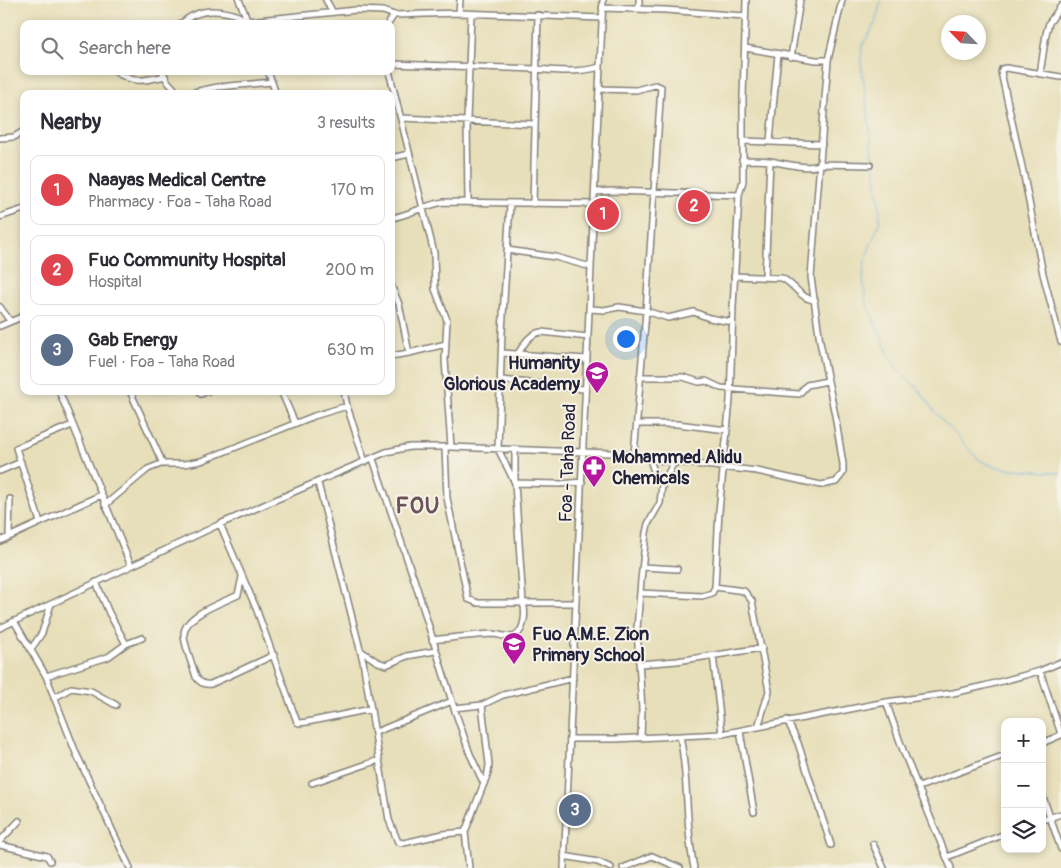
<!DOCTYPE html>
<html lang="en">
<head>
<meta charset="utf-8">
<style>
  body { margin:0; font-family:Pangolin,sans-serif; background:#f7f7f7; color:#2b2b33 }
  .controls { position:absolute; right:15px; bottom:15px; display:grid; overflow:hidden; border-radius:10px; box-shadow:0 2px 8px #0003 }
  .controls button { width:45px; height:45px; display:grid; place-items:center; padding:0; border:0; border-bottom:1px solid #e1e1e2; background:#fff; color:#2b2b33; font:25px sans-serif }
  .compass { position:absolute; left:941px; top:15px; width:45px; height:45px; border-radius:50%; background:#fff; box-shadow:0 2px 8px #0003; rotate:295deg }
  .you { position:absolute; left:625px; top:338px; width:18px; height:18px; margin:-12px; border:4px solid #fff; border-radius:50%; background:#1a73e8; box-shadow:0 0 0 8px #1a73e833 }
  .badge { display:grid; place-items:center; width:32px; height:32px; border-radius:50%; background:#d93025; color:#fff; font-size:16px; font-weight:700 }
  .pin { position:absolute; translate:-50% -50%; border:2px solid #fff; box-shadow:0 1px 5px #0006 }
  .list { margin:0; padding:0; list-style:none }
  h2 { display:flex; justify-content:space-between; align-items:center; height:65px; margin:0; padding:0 20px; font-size:21px }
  h2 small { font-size:16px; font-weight:400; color:#7c7c81 }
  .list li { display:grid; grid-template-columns:32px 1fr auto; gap:15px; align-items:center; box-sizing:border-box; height:70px; margin:0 10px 10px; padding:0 10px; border:1px solid #e1e1e2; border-radius:10px }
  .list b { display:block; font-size:19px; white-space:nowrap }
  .list p { margin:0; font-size:16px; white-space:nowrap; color:#7c7c81 }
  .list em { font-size:16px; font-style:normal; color:#7c7c81 }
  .icon { flex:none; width:28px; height:28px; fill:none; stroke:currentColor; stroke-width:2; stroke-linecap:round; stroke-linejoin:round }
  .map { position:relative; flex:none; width:1061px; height:868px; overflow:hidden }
  .search { position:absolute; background:#fff; box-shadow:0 2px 8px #0003; left:20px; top:20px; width:375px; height:55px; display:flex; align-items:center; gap:12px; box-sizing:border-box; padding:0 18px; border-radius:10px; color:#7c7c81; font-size:19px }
  .panel { position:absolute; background:#fff; box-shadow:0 2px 8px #0003; left:20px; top:90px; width:375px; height:305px; border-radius:10px }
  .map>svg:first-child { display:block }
</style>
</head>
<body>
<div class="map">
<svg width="1061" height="868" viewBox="0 0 1061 868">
  <rect width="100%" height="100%" fill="#f7f3e8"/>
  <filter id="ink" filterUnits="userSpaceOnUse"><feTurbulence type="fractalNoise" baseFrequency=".02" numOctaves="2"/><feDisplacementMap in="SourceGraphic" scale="10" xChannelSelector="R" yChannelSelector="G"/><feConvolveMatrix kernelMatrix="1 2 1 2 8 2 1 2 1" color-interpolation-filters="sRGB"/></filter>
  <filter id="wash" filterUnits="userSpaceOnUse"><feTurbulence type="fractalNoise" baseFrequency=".0096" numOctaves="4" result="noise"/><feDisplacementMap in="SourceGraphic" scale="20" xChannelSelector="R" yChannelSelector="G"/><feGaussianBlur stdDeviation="1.12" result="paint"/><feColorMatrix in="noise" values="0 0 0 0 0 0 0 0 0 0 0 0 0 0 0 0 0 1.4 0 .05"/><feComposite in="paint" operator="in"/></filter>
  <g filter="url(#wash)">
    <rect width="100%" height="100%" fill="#e7dfb9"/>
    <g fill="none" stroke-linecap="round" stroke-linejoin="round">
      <path stroke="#67b2e0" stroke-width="1" d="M881 0 875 24 862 46 861 62 879 199 880 221 865 260 863 277 866 302 888 353 897 369 916 386 935 412 978 459 987 464 1001 468 1061 473"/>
    </g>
  </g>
  <g filter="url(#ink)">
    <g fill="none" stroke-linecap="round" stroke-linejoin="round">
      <g stroke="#84807a" stroke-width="8">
        <path id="minor" d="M239 0 248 21
          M326 0 332 11
          M602 8 666 10 744 16
          M639 9V0
          M459 13 460 0
          M180 24C185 21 189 17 194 15 211 7 234 12 248 21L356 10 383 11 394 15 459 13 602 18
          M388 24 394 15
          M745 48 816 60H828
          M791 57 800 0
          M391 64 536 69C557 71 579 73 600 67
          M114 71C134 84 143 81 165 76
          M162 71 168 82 179 94
          M268 71 276 94
          M389 71 434 253 435 289 447 320 445 360 451 447
          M1040 74 1046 34 1049 23 1061 6
          M1061 77 1006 68 1002 69 1001 72 1024 176 1043 274 1061 342
          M599 89 636 90 655 85 661 87 646 311 634 455
          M184 94 218 87 272 82
          M401 118 535 124
          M0 138 14 137 24 131
          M743 141 822 144
          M770 141 778 54
          M391 158 409 154
          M742 160C752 160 761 160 770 161 782 163 811 171 820 164L870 165
          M595 192 612 191 739 195
          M468 201 467 120 471 14
          M510 204 502 332 498 449 515 483
          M533 204 538 15
          M0 217 24 209
          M391 218C410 215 424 205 444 202L594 204
          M507 250 555 257 591 267
          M734 276 782 278C794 284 802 300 815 300
          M765 277 770 161
          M391 285 399 304 409 353
          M0 307 10 321
          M590 309 604 310 619 307 646 311 668 318 694 312 709 318 732 322
          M0 326 24 316
          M502 353 586 359
          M518 354C524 344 529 334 541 332L588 337
          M391 356 409 353 446 344
          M640 377H683L699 382 706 381 721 388 799 394 807 385 827 381
          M501 380 584 389
          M59 391 131 566
          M130 391 163 464
          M281 391 295 423
          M344 391 347 406 365 462
          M201 394 208 391
          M637 424H677L727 430
          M445 447 447 498 468 599 478 603H575
          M373 459 416 585 454 708 482 705 503 695 573 678
          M650 459 655 475 662 485
          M0 471 21 462
          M318 483 363 661 389 820 398 842 404 843 443 834 465 832
          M515 483 560 484 582 482
          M105 505 148 469 161 464H184L201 461 314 416 347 406
          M40 522 16 448 72 425
          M220 524 256 608 297 722 299 723 307 722 371 709
          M9 536 10 499
          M0 541 101 495
          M643 567 677 569
          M242 577 238 595C224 602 183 615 184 635 184 645 193 666 196 677 200 683 204 685 211 684L274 655
          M96 582 109 613 126 644 142 638
          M715 587 744 591 752 601 769 691 758 727
          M640 593 702 596 712 593 715 587 719 511 730 400 733 307 739 195 743 181V97L746 0
          M14 621 46 676 76 753 130 868
          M0 628 220 524 386 452 410 447H451L610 453 634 455 650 459 757 471 821 485 836 482 843 473V464L835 415 820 342 811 277 828 60 842 0
          M432 640C452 638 472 635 492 634 499 634 509 639 515 636 525 630 526 612 523 603L515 483V450
          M31 649 42 633 51 604
          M361 651 376 661 386 665 407 656 435 651
          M713 655 722 734
          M640 664 677 661 762 648
          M1040 671 1061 734
          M46 676 108 657 126 644
          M54 698 71 688 91 691 116 705
          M886 702 904 753 951 868
          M454 708 470 754 484 784
          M787 720 798 743 831 845
          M740 731 754 812
          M376 732 452 701
          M680 736 722 734 886 702 953 693 984 686 1040 671 1061 662
          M641 738 642 709 637 629 641 580 646 533 648 524 660 503 662 485 674 462
          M570 739H614L680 736C689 780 685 825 694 868
          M1042 743 1061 735
          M312 783 379 760
          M919 787 1005 755
          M1042 794 1061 849
          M1042 820 1061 814
          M0 841 19 821
          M873 844 884 868
          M0 845 47 856 50 861
          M564 856 598 862 611 868
          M947 857 1005 834
          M469 868 465 832 488 773 489 764 482 705
          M564 868 603 0
          M623 868 652 856 680 868"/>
      </g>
      <use href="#minor" stroke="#fff" stroke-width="5"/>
    </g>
  </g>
  <defs>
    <g id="school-pin" transform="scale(1.25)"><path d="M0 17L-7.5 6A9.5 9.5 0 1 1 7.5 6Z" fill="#b5179e" stroke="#f7f3e8"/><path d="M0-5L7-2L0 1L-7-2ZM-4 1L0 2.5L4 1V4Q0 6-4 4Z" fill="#fff"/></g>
    <g id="pharmacy-pin" transform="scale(1.25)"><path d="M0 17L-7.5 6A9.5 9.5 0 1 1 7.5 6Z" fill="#b5179e" stroke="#f7f3e8"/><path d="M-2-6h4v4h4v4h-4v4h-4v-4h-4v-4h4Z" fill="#fff"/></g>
  </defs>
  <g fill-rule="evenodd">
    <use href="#school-pin" x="597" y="373"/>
    <use href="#pharmacy-pin" x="594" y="467"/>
    <use href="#school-pin" x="514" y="644"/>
  </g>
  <g text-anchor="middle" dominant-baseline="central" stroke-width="4" stroke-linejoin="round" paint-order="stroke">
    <g font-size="18" font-weight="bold" fill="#22223b" stroke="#f7f3e8" text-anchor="start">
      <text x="580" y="363" text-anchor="end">Humanity<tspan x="580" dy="21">Glorious Academy</tspan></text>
      <text x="612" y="457">Mohammed Alidu<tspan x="612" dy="21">Chemicals</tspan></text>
      <text x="532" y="634">Fuo A.M.E. Zion<tspan x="532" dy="21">Primary School</tspan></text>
    </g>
    <g font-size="18" fill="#22223b" stroke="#f7f3e8">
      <text transform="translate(568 463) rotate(-88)">Foa - Taha Road</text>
    </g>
    <g font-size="22" font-weight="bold" letter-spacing="1" fill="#6b5358" stroke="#f7f3e8">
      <text x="418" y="506">FOU</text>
    </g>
  </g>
</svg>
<div class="controls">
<button>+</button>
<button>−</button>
<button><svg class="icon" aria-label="layers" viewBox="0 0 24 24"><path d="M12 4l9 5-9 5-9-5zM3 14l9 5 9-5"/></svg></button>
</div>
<svg class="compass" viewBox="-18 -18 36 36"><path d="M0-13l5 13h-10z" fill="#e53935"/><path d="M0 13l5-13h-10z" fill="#7c7c81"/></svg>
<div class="you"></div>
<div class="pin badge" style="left:603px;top:214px;background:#e0444e">1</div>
<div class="pin badge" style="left:694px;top:206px;background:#e0444e">2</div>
<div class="pin badge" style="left:575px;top:810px;background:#5c6f8a">3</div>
<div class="search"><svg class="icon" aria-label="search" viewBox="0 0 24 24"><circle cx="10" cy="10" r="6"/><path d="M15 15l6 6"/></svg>Search here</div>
<section class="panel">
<h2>Nearby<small>3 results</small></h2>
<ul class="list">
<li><span class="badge" style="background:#e0444e">1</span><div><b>Naayas Medical Centre</b><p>Pharmacy · Foa - Taha Road</p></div><em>170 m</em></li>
<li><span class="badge" style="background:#e0444e">2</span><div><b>Fuo Community Hospital</b><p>Hospital</p></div><em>200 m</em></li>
<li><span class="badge" style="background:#5c6f8a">3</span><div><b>Gab Energy</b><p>Fuel · Foa - Taha Road</p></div><em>630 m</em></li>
</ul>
</section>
</div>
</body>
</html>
